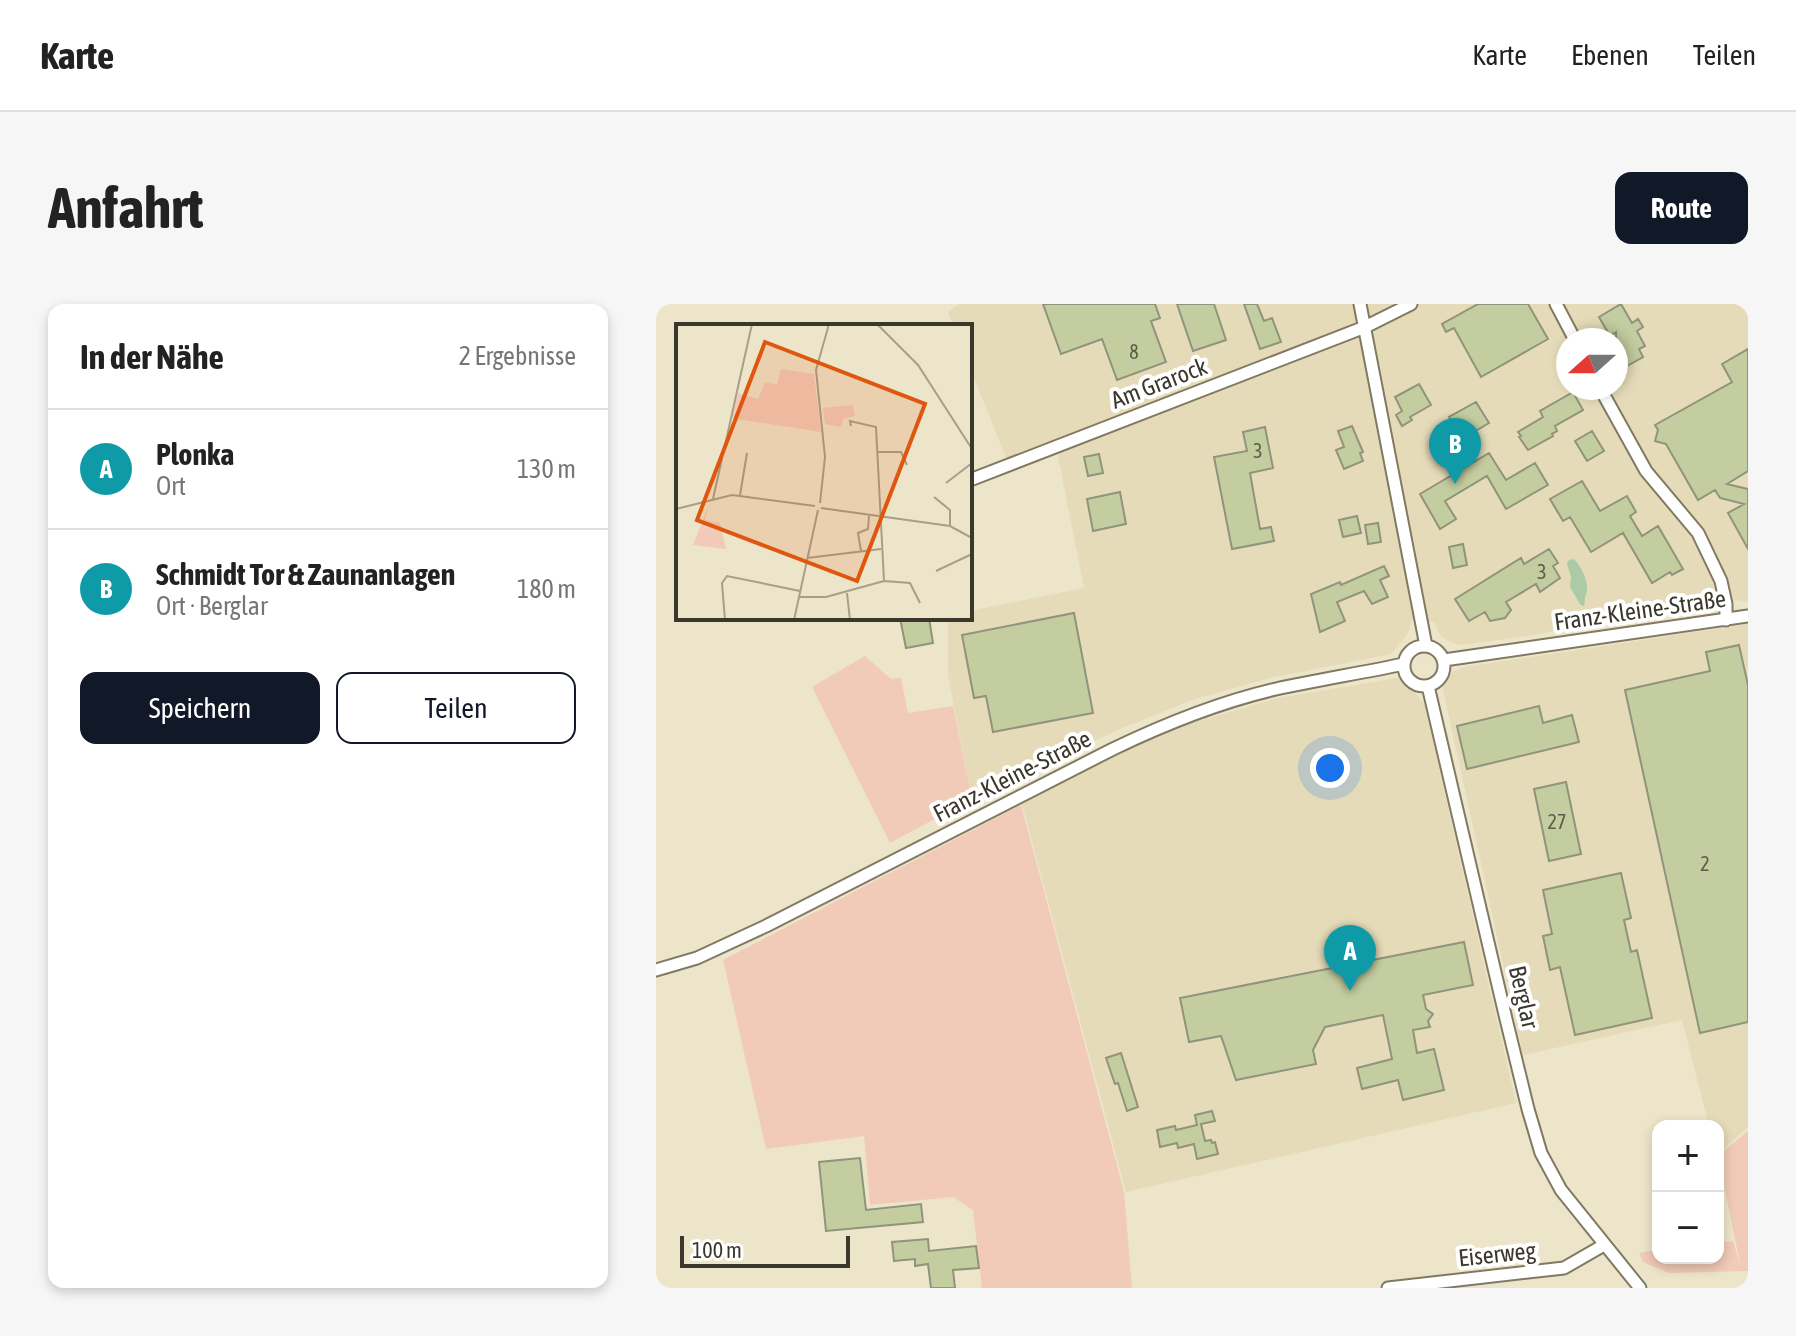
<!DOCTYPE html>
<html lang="de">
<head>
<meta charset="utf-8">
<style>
  body { margin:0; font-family:"Asap Condensed",sans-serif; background:#f6f6f6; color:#222 }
  .controls { position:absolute; right:24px; bottom:24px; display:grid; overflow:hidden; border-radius:16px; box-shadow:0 4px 12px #0003 }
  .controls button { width:72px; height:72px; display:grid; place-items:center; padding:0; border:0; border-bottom:2px solid #e0e0e0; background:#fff; color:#222; font:40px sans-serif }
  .compass { position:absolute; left:900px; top:24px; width:72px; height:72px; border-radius:50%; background:#fff; box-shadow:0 4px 12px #0003; rotate:249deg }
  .scale { position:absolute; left:24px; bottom:20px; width:170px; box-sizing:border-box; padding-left:8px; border:4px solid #3a372c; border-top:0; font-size:22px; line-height:28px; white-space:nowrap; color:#3a372c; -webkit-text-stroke:6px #fff; paint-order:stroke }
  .you { position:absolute; left:674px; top:464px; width:28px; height:28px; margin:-20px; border:6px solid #fff; border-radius:50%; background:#1a73e8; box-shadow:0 0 0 12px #1a73e833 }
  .badge { display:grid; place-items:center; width:52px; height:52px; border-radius:50%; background:#111827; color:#fff; font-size:26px; font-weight:700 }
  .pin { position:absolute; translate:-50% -66px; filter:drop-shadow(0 2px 4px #0008) }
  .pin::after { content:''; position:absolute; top:42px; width:28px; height:24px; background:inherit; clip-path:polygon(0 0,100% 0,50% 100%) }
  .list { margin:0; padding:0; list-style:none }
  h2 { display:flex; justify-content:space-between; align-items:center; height:104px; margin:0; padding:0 32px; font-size:34px }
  h2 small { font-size:26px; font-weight:400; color:#767676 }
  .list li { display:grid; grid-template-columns:52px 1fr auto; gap:24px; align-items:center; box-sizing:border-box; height:120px; padding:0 32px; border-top:2px solid #e0e0e0 }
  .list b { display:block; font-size:30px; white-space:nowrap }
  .list p { margin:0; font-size:26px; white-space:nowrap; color:#767676 }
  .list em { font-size:26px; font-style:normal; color:#767676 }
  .actions { display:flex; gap:16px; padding:24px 32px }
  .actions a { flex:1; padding:18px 0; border:2px solid #111827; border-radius:16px; text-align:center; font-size:28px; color:#111827 }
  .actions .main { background:#111827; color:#fff }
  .map { position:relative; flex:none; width:1092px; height:984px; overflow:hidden; border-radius:16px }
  header { display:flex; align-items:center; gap:48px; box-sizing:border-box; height:112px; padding:0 40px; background:#fff; border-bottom:2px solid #e0e0e0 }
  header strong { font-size:38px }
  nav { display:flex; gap:44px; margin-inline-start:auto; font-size:28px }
  .intro { display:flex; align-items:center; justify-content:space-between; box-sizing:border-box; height:192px; padding:0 48px }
  h1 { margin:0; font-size:56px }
  .button { padding:20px 36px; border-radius:16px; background:#111827; color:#fff; font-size:28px; font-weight:700 }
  main { display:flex; gap:48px; padding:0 48px }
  aside { flex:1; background:#fff; border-radius:16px; box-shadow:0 4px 12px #0003 }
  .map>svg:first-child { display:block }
</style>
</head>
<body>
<header>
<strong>Karte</strong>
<nav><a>Karte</a><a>Ebenen</a><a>Teilen</a></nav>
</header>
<div class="intro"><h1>Anfahrt</h1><a class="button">Route</a></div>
<main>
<aside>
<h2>In der Nähe<small>2 Ergebnisse</small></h2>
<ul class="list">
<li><span class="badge" style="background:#0f9aa8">A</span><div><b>Plonka</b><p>Ort</p></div><em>130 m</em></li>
<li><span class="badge" style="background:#0f9aa8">B</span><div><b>Schmidt Tor &amp; Zaunanlagen</b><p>Ort · Berglar</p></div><em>180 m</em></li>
</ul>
<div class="actions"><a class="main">Speichern</a><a>Teilen</a></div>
</aside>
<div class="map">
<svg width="1092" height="984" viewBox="0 0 1092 984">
  <rect width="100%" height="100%" fill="#ede5ca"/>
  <path fill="#e5dbb9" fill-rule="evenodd" d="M303 0H1092V298L1082 296 871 332 804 341 792 337 784 331 778 318 756 316 751 331 735 350 614 374 539 395 464 425 316 495 292 371V314H314V307L428 284 399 137 351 156 314 64V22H297L292 8ZM912 36H960V84H912Z
    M1092 320V823L1062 850V822H1053L1026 716 867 751 786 381 796 368 808 363Z
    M741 374 759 388 768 399 860 799 470 888 366 500 469 447 539 418 622 394Z"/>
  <path fill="#f1cab8" d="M209 352 235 375 245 374 252 409 297 402 316 495 234 539 156 383Z
    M365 501 468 888 476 984H326L317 906 297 893 214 901 208 832 110 845 67 656Z
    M1092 827V967L1013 969 987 958 983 949 1002 946V954H1062V939L1077 937 1085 964 1062 852Z"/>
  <path fill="#abcaa5" d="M918 255C925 262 932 276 931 287 930 291 928 295 929 300L927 302 924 300 914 283 915 273 911 260 913 256Z"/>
  <path fill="#c4cda0" stroke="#8f947b" stroke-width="2" d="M387 0H499L504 14 495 17 510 58 461 76 446 35 405 50Z
    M521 0H558L570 36 537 47Z
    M588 0H601L608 17 616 14 625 38 604 45Z
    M822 0H872L892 35 825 73 798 24 790 28 786 20Z
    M965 0 976 19 982 15 987 23 981 27 989 42 983 45 987 53 971 62 960 43V28L954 32 943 13Z
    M1092 45V167L1071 180 1092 185V245L1072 209 1088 200 1064 194 1059 186 1042 196 1010 140 999 137 1002 126 999 121 1076 78 1066 60Z
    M763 80 775 101 754 113 756 116 746 122 740 111 746 107 739 93Z
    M917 88 927 106 899 122 901 127 896 130 897 132 872 146 863 133 865 132 862 128 887 113 884 107Z
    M820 98 833 119 806 135 793 113Z
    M696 122 707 148 704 149 707 157 688 165 680 146 688 143 682 127Z
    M609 123 617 164 594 169 604 225 615 223 618 237 576 245 558 153 591 147 587 128Z
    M936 127 948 147 931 157 919 137Z
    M833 149 850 176 879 159 892 181 850 205 831 172 789 197 800 215 784 225 764 190Z
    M443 150 447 169 432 172 428 153Z
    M926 177 944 207 971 192 980 208 974 212 986 232 1002 222 1027 265 1016 271 1014 268 996 279 967 229 935 248 914 213 907 217 894 195Z
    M464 188 470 220 437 227 431 195Z
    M701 212 705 229 687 233 683 216Z
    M722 219 725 238 712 240 709 221Z
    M807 240 811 261 797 264 793 243Z
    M893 245 902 259 897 262 904 274 884 288 880 280 850 298 855 306 849 314 834 317 829 308 813 317 799 295 865 254 868 260Z
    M728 262 733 272 724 276 732 293 716 300 708 287 681 298 689 317 664 328 655 290 684 278 685 281Z
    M418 309 437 409 337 428 330 392 318 394 306 331Z
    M244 314H273L277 339 250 344Z
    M1083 341 1092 381V718L1044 729 969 386 1054 367 1050 348Z
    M883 402 887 419 916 411 923 438 811 465 801 422Z
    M910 478 925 550 893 557 878 485Z
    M965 569 975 614 968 616 975 648 981 646 996 714 919 731 904 663 894 666 887 632 896 630 887 586Z
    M808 638 817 681 767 691 770 705 777 710 772 717 774 723 757 726 761 749 778 745 788 786 747 796 742 776 706 785 701 764 736 755 727 711 669 723 657 746 660 760 580 776 565 732 533 738 524 694Z
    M465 749 482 803 471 807 462 779 459 780 450 754Z
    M556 807 559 817 545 820 549 837 555 836 556 839 559 838 562 850 541 855 538 840 522 844 521 839 504 843 501 826 519 822 520 826 541 821 539 811Z
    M204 854 210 906 265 900 267 918 170 927 163 858Z
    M272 935 273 947 320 942 323 964 297 966 299 984H275L272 960 259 962V955L238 957 236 938Z"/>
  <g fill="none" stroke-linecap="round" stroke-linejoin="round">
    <g stroke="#817a62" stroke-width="15">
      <path id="street" d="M704 0 770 342
        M900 0 919 36
        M944 84 990 167 1042 229 1065 277 1070 300V316
        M314 176 709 23 755 0
        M748 362a20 20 0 1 1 40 0a20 20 0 1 1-40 0Z
        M788 356 1092 312
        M772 382 850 715 872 805 885 849 905 886 984 984
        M0 666 41 654 110 622 457 445C509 420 564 398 620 385 662 376 705 369 748 360
        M732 984 908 964 948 941"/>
    </g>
    <use href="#street" stroke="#fff" stroke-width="11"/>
  </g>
  <g text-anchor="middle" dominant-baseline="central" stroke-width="8" stroke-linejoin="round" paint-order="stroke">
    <g font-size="20" fill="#5c5c49">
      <text x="478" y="47">8</text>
      <text x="602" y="146">3</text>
      <text x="886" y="267">3</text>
      <text x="901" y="517">27</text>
      <text x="1049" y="559">2</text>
    </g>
    <g font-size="24" fill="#3a372c" stroke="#fff">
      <text transform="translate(503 79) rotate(-21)">Am Grarock</text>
      <text transform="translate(984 306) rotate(-8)">Franz-Kleine-Straße</text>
      <text transform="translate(356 472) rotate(-27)">Franz-Kleine-Straße</text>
      <text transform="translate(868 693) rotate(77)">Berglar</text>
      <text transform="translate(841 950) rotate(-6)">Eiserweg</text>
    </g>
  </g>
  <g transform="translate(20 20)">
    <rect width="296" height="296" fill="#ede5ca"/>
    <path d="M105 45 138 50 145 108 55 94 62 69 82 75 89 58 101 61ZM177 81 179 92 167 95 165 103 149 100 147 84ZM33 180 29 196 44 199 50 225 17 221Z" fill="#f1cab8"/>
    <path fill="none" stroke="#a59f8b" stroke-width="2" d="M201 0 242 41 296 125M201 128H225L231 141M270 159 296 139M64 171 71 129M258 173 274 186V202M37 175 76 0M144 179 149 133 140 46 153 0M145 184 274 202 296 214M0 185 56 171 139 182M185 227 182 209 192 205 193 192M131 234 205 225M260 247 296 230M208 257 234 259 244 279M171 269 174 296M123 273H150L208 257 200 103 174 97 175 102M49 296 46 259 51 252 124 267M118 296 142 186"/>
    <path fill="#df570e" fill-opacity="0.15" stroke="#df570e" stroke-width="4" d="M89 18 249 80 181 257 21 196Z"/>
    <rect width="296" height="296" fill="none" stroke="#3a372c" stroke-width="4"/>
  </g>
</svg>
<div class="controls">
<button>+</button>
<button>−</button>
</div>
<svg class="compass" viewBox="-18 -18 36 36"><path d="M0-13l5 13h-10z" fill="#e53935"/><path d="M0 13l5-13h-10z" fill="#767676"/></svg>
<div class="scale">100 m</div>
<div class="you"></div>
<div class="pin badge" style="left:694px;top:687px;background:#0f9aa8">A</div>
<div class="pin badge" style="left:799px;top:180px;background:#0f9aa8">B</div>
</div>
</main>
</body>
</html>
